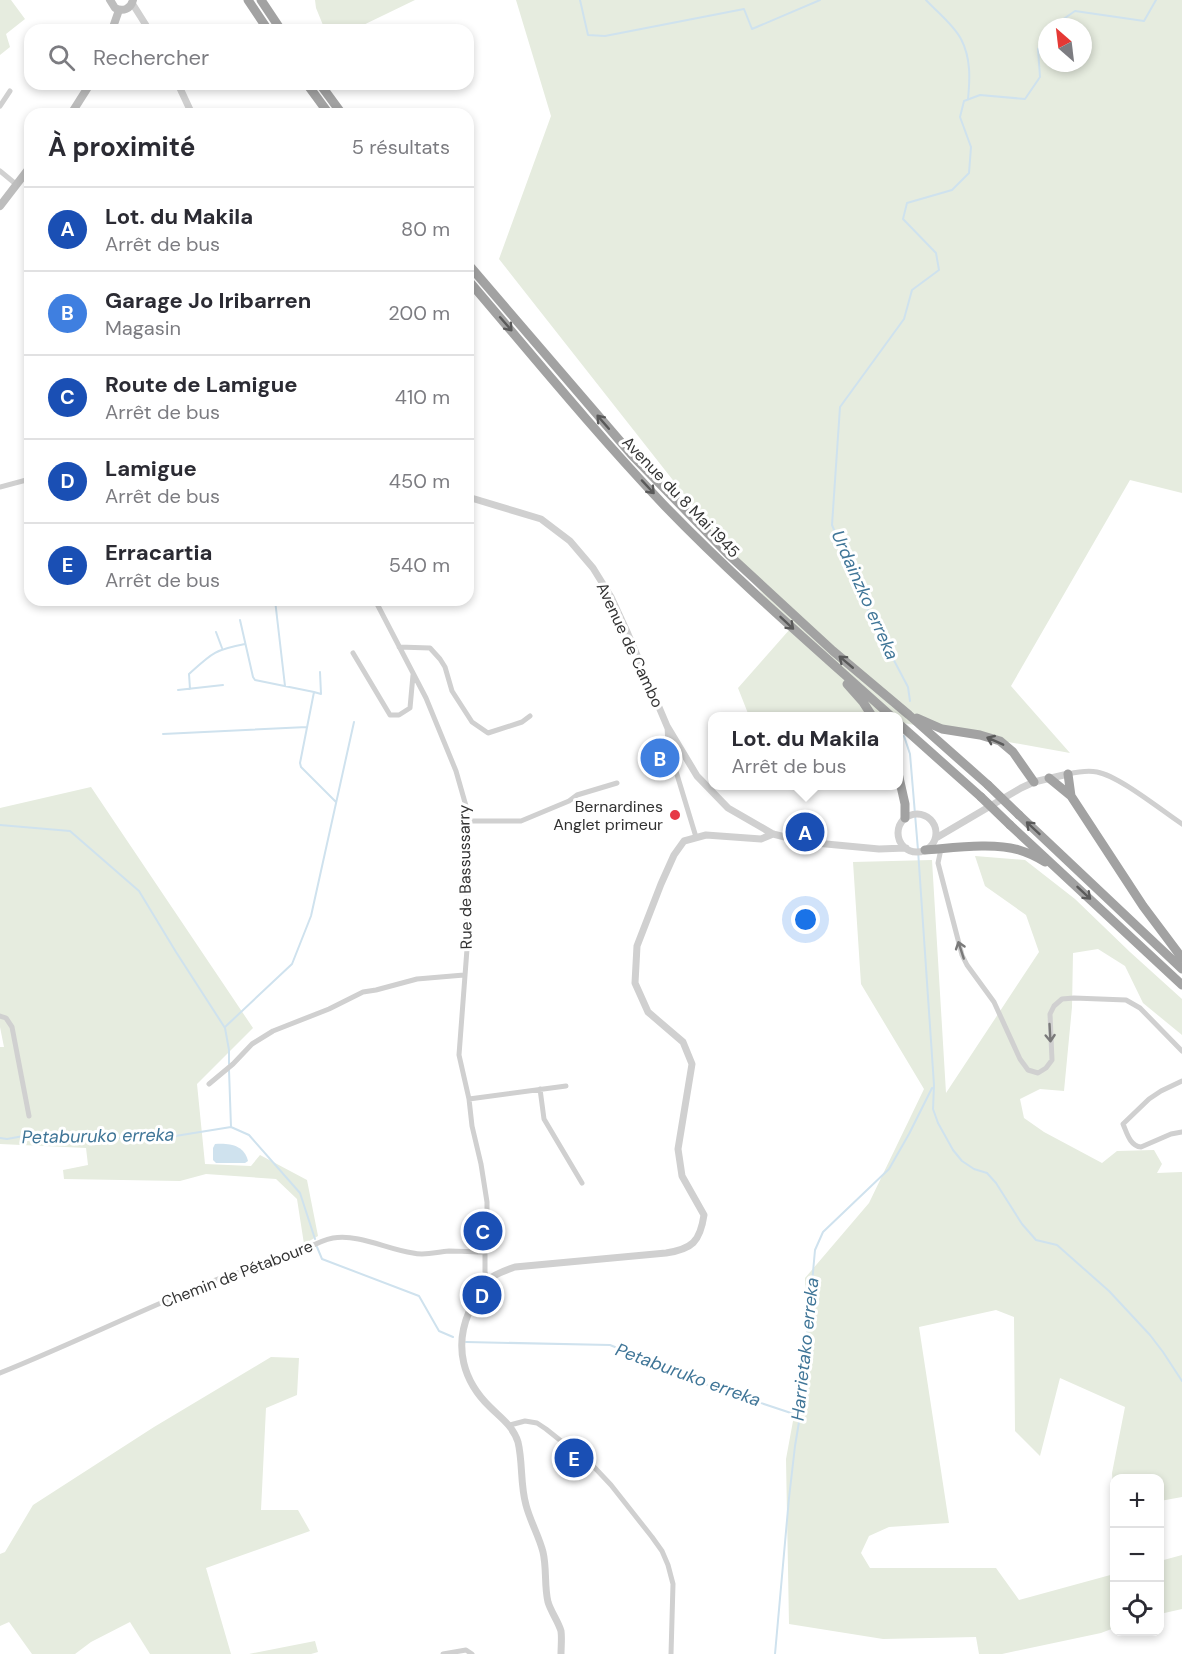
<!DOCTYPE html>
<html lang="fr">
<head>
<meta charset="utf-8">
<style>
  body { margin:0; font-family:"DM Sans",sans-serif; background:#f2f2f3; color:#2b2b33 }
  .controls { position:absolute; right:18px; bottom:18px; display:grid; overflow:hidden; border-radius:12px; box-shadow:0 3px 9px #0003 }
  .controls button { width:54px; height:54px; display:grid; place-items:center; padding:0; border:0; border-bottom:2px solid #e1e1e2; background:#fff; color:#2b2b33; font:30px sans-serif }
  .compass { position:absolute; left:1038px; top:18px; width:54px; height:54px; border-radius:50%; background:#fff; box-shadow:0 3px 9px #0003; rotate:332deg }
  .you { position:absolute; left:806px; top:920px; width:21px; height:21px; margin:-15px; border:4px solid #fff; border-radius:50%; background:#1a73e8; box-shadow:0 0 0 9px #1a73e833 }
  .badge { display:grid; place-items:center; width:39px; height:39px; border-radius:50%; background:#d93025; color:#fff; font-size:20px; font-weight:700 }
  .pin { position:absolute; translate:-50% -50%; border:3px solid #fff; box-shadow:0 2px 6px #0006 }
  .popup { position:absolute; left:708px; top:712px; width:195px; height:78px; box-sizing:border-box; display:grid; place-content:center; border-radius:12px; background:#fff; filter:drop-shadow(0 2px 4px #0005); font-size:20px; white-space:nowrap; color:#7c7c81 }
  .popup b { font-size:22px; color:#2b2b33 }
  .popup::after { content:''; position:absolute; left:50%; top:100%; margin-left:-12px; border:12px solid transparent; border-top-color:#fff }
  .list { margin:0; padding:0; list-style:none }
  h2 { display:flex; justify-content:space-between; align-items:center; height:78px; margin:0; padding:0 24px; font-size:26px }
  h2 small { font-size:20px; font-weight:400; color:#7c7c81 }
  .list li { display:grid; grid-template-columns:39px 1fr auto; gap:18px; align-items:center; box-sizing:border-box; height:84px; padding:0 24px; border-top:2px solid #e1e1e2 }
  .list b { display:block; font-size:22px; white-space:nowrap }
  .list p { margin:0; font-size:20px; white-space:nowrap; color:#7c7c81 }
  .list em { font-size:20px; font-style:normal; color:#7c7c81 }
  .icon { flex:none; width:33px; height:33px; fill:none; stroke:currentColor; stroke-width:2; stroke-linecap:round; stroke-linejoin:round }
  .map { position:relative; flex:none; width:1182px; height:1654px; overflow:hidden }
  .search { position:absolute; background:#fff; box-shadow:0 3px 9px #0003; left:24px; top:24px; width:450px; height:66px; display:flex; align-items:center; gap:15px; box-sizing:border-box; padding:0 21px; border-radius:18px; color:#7c7c81; font-size:22px }
  .panel { position:absolute; background:#fff; box-shadow:0 3px 9px #0003; left:24px; top:108px; width:450px; height:498px; border-radius:18px }
  .map>svg:first-child { display:block }
</style>
</head>
<body>
<div class="map">
<svg width="1182" height="1654" viewBox="0 0 1182 1654">
  <rect width="100%" height="100%" fill="#fff"/>
  <path fill="#e6ecdf" fill-rule="evenodd" d="M0 0H11L25 19 6 34 10 47 0 55Z
    M315 0H415L353 30H325L316 8Z
    M516 0H1182V493L1130 480 1011 686 1070 753 898 722V716H865L852 714 847 716H749L738 688 790 629 499 259 551 116ZM1047 27H1083V63H1047Z
    M91 787 253 1028 197 1084 205 1164 251 1166 260 1155 307 1180 318 1236 304 1244 297 1199 276 1179 206 1174 180 1181 64 1179 63 1170 88 1165 86 1148 0 1144V1047H4L0 1027V808Z
    M975 856 1025 860 1075 899 1130 952 1182 999V1035L1143 1003 1125 966 1098 949 1073 953 1072 1007 1064 1091 1040 1089 1020 1099 1024 1118 1044 1132 1102 1163 1117 1151 1154 1150 1162 1164 1157 1173 1182 1172V1497L1160 1501V1478H1114V1491L1113 1490 1112 1473 1125 1407 1060 1378 1040 1456 1015 1431 1014 1317 996 1310 919 1327 949 1523 889 1527 869 1536 861 1553 870 1568H996L1019 1600 1114 1574V1628L1101 1633 1002 1654H979L976 1637 883 1639 789 1624 786 1459 807 1345 805 1278 869 1203 924 1089 861 984 853 862 932 860 946 1093 1039 952 1026 915 985 886Z
    M271 1357 299 1358 297 1395 266 1408 261 1510H298L310 1531 206 1568 231 1654H150L130 1622 91 1642 75 1654H32L9 1622 0 1626V1554L5 1552 33 1505 154 1427Z
    M1182 1555V1609L1160 1614V1561Z
    M315 1641 318 1652 311 1654H249Z"/>
  <path fill="#cfe2ee" d="M215 1144C230 1143 244 1145 248 1161L245 1163H216L213 1160V1148Z"/>
  <g fill="none" stroke-linecap="round" stroke-linejoin="round">
    <path stroke="#cfe2ee" stroke-width="2" d="M580 0 588 35 605 36 744 9 752 29 820 0
      M926 0C937 12 953 24 961 39 971 58 970 79 968 99
      M1052 27 1075 11 1144 21 1156 0
      M275 600 285 686
      M240 620 253 677 255 680 314 692 300 763 301 767 336 802
      M216 632 222 648
      M190 689 189 674C212 653 214 650 245 644
      M178 690 223 685
      M314 692 321 694 320 672
      M910 701 908 687 870 615 832 525 840 407 904 319 912 290 939 270 936 253 903 219 907 203 952 190 969 173 971 147 960 117 964 101 980 95 1025 99 1040 77 1038 49 1047 35
      M163 734 307 727
      M904 736 910 754 918 850 934 1085 933 1109 938 1123 953 1150 962 1161 974 1169 987 1173 996 1183 1022 1224 1036 1240 1057 1245 1109 1291 1150 1335 1163 1352 1182 1381
      M0 825 70 831 139 891 176 952 225 1028 229 1050V1064
      M225 1027 292 964 311 916 354 722
      M229 1070 231 1127
      M0 1138 7 1139 29 1135 38 1137 60 1136 84 1138H163L231 1127 249 1135 300 1193 315 1239
      M317 1247 322 1259 419 1296 439 1331 453 1337
      M466 1342 610 1345 710 1386 800 1416
      M775 1654 789 1498 795 1446 800 1416 815 1250 823 1232 889 1169 909 1134 932 1088"/>
    <path stroke="#d0d0d0" stroke-width="5" d="M0 106 10 91
      M0 171 17 185
      M0 487 30 479
      M375 600 426 698 456 771 466 806 467 832 465 867 467 880V949L459 1055 469 1099 472 1126 481 1164 487 1202V1236L485 1252V1272L487 1279
      M399 647 430 648 440 659 445 667 452 691 472 722 488 733 522 722 530 716
      M353 653 390 715H399L410 708 413 675
      M667 726 668 745 696 837
      M1068 774C1077 772 1087 770 1097 772 1119 776 1161 810 1182 824
      M467 821H521L569 801 577 795 617 783
      M941 849 938 863 962 955 967 965 994 1002 1020 1059 1028 1070 1038 1073 1046 1068 1052 1060 1050 1014 1054 1006 1062 999 1074 998 1126 1000 1140 1008 1182 1051
      M0 1016 6 1018 12 1027 29 1116
      M1182 1081 1161 1091 1149 1099 1123 1124C1127 1133 1130 1146 1141 1147L1171 1134 1182 1132
      M209 1084 233 1064 252 1044 273 1031 329 1009 363 992 376 990 417 979 464 975
      M540 1089 544 1119 582 1183
      M469 1099 566 1086
      M0 1373C72 1344 141 1310 213 1281 238 1271 263 1267 287 1258 303 1252 316 1241 333 1238 360 1234 386 1249 413 1253 425 1256 436 1252 449 1251 461 1251 473 1252 485 1252
      M510 1425 525 1421 537 1423 546 1429 595 1468 611 1485 652 1537 662 1551 668 1565 673 1584 671 1654
      M443 1654 466 1650 472 1654"/>
    <path stroke="#d0d0d0" stroke-width="7" d="M132 3 149 30
      M178 84 192 114
      M468 497 541 519 570 541 593 568 611 597 628 634 667 726 697 776 728 808 773 834 805 842 879 849 906 848
      M898 833a19 19 0 1 1 38 0a19 19 0 1 1-38 0Z
      M936 838 1021 788 1034 782 1068 774
      M561 1654C561 1647 562 1638 561 1631 558 1621 551 1612 548 1602 544 1585 547 1569 543 1552 539 1536 530 1521 526 1505 520 1484 523 1463 518 1442 513 1426 501 1418 490 1407 463 1381 454 1347 469 1312 480 1283 485 1277 515 1267L666 1253C692 1249 700 1242 704 1215L682 1176 678 1149 692 1064 683 1042 648 1012 635 983 637 946 661 884 674 855 684 841 706 835 761 839 773 834"/>
    <path stroke="#bdbdbd" stroke-width="8" d="M110 0 115 8C123 12 131 9 133 0
      M112 30 119 10
      M71 114 90 84
      M0 206 30 167"/>
    <path stroke="#a2a2a2" stroke-width="9" d="M248 0 268 30
      M261 0 281 30
      M307 84 329 114
      M320 84 342 114
      M468 264 632 455 730 556 833 651 909 715 988 785
      M468 280C532 355 594 431 662 503 734 578 813 646 891 716
      M847 684 863 702 872 716
      M917 718 942 729 980 735 1000 741 1013 752 1034 782
      M898 723 981 797
      M898 773 905 804V818
      M1068 774 1071 796 1143 906 1182 958
      M1049 778 1071 796
      M1019 815 1182 969
      M1010 825 1182 985
      M925 850C952 848 994 842 1019 850 1029 853 1037 857 1045 862"/>
    <path stroke="#a2a2a2" stroke-width="9" d="M988 785 1019 815
      M981 797 1010 825"/>
  </g>
  <defs><path id="oneway-shaft" d="M-6 0H5M1.5-3L5.5 0L1.5 3" fill="none" stroke-width="1.6" stroke-linecap="round" stroke-linejoin="round" transform="scale(1.5)"/></defs>
  <g stroke="#5a5a5a">
    <use href="#oneway-shaft" transform="translate(506 324) rotate(49)"/>
    <use href="#oneway-shaft" transform="translate(603 422) rotate(-131)"/>
    <use href="#oneway-shaft" transform="translate(648 487) rotate(47)"/>
    <use href="#oneway-shaft" transform="translate(787 623) rotate(43)"/>
    <use href="#oneway-shaft" transform="translate(846 662) rotate(-140)"/>
    <use href="#oneway-shaft" transform="translate(995 741) rotate(-156)"/>
    <use href="#oneway-shaft" transform="translate(1033 828) rotate(-137)"/>
    <use href="#oneway-shaft" transform="translate(1084 893) rotate(43)"/>
  </g>
  <g stroke="#7a7a7a">
    <use href="#oneway-shaft" transform="translate(961 950) rotate(-108)"/>
    <use href="#oneway-shaft" transform="translate(1050 1033) rotate(87)"/>
  </g>
  <circle fill="#e63946" stroke="#fff" stroke-width="2" cx="675" cy="815" r="6"/>
  <g text-anchor="middle" dominant-baseline="central" stroke-width="6" stroke-linejoin="round" paint-order="stroke">
    <g font-size="16" fill="#333" stroke="#fff">
      <text transform="translate(681 497) rotate(46)">Avenue du 8 Mai 1945</text>
      <text transform="translate(630 645) rotate(65)">Avenue de Cambo</text>
      <text transform="translate(465 877) rotate(-91)">Rue de Bassussarry</text>
      <text transform="translate(237 1274) rotate(-21)">Chemin de Pétaboure</text>
    </g>
    <g font-size="16" fill="#333" stroke="#fff" text-anchor="end">
      <text x="663" y="806">Bernardines<tspan x="663" dy="18">Anglet primeur</tspan></text>
    </g>
    <g font-size="18" font-style="italic" fill="#3f7597" stroke="#fff">
      <text transform="translate(865 595) rotate(66)">Urdainzko erreka</text>
      <text transform="translate(98 1136) rotate(-1)">Petaburuko erreka</text>
      <text transform="translate(805 1349) rotate(-84)">Harrietako erreka</text>
      <text transform="translate(688 1375) rotate(20)">Petaburuko erreka</text>
    </g>
  </g>
</svg>
<div class="controls">
<button>+</button>
<button>−</button>
<button><svg class="icon" aria-label="locate" viewBox="0 0 24 24"><circle cx="12" cy="12" r="6"/><path d="M12 2v4M12 18v4M2 12h4M18 12h4"/></svg></button>
</div>
<svg class="compass" viewBox="-18 -18 36 36"><path d="M0-13l5 13h-10z" fill="#e53935"/><path d="M0 13l5-13h-10z" fill="#7c7c81"/></svg>
<div class="you"></div>
<div class="pin badge" style="left:805px;top:832px;background:#1a4fb4">A</div>
<div class="popup"><b>Lot. du Makila</b>Arrêt de bus</div>
<div class="pin badge" style="left:660px;top:758px;background:#3f7fe0">B</div>
<div class="pin badge" style="left:483px;top:1231px;background:#1a4fb4">C</div>
<div class="pin badge" style="left:482px;top:1295px;background:#1a4fb4">D</div>
<div class="pin badge" style="left:574px;top:1458px;background:#1a4fb4">E</div>
<div class="search"><svg class="icon" aria-label="search" viewBox="0 0 24 24"><circle cx="10" cy="10" r="6"/><path d="M15 15l6 6"/></svg>Rechercher</div>
<section class="panel">
<h2>À proximité<small>5 résultats</small></h2>
<ul class="list">
<li><span class="badge" style="background:#1a4fb4">A</span><div><b>Lot. du Makila</b><p>Arrêt de bus</p></div><em>80 m</em></li>
<li><span class="badge" style="background:#3f7fe0">B</span><div><b>Garage Jo Iribarren</b><p>Magasin</p></div><em>200 m</em></li>
<li><span class="badge" style="background:#1a4fb4">C</span><div><b>Route de Lamigue</b><p>Arrêt de bus</p></div><em>410 m</em></li>
<li><span class="badge" style="background:#1a4fb4">D</span><div><b>Lamigue</b><p>Arrêt de bus</p></div><em>450 m</em></li>
<li><span class="badge" style="background:#1a4fb4">E</span><div><b>Erracartia</b><p>Arrêt de bus</p></div><em>540 m</em></li>
</ul>
</section>
</div>
</body>
</html>
